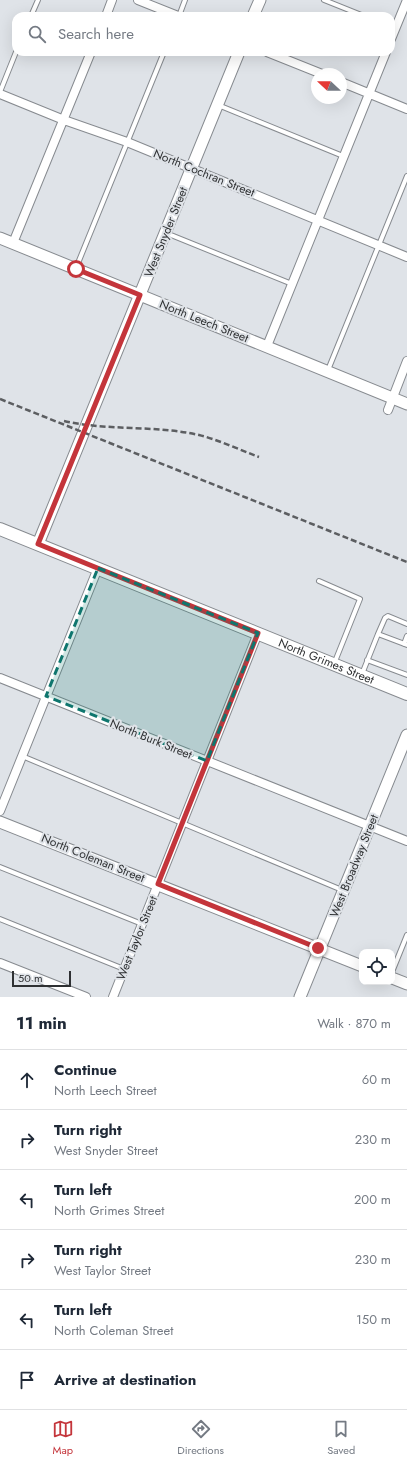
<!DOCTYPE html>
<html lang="en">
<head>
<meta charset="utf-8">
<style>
  body { margin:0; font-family:Jost,sans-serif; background:#f2f2f3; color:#1f2937 }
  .controls { position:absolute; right:12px; bottom:12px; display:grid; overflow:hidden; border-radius:8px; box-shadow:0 4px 16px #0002 }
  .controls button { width:36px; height:36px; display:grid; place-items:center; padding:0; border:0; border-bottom:1px solid #e0e1e3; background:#fff; color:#1f2937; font:20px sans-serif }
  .compass { position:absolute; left:311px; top:68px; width:36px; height:36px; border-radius:50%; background:#fff; box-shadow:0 4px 16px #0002; rotate:292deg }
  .scale { position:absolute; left:12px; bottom:10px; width:59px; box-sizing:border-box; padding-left:4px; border:2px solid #2f3133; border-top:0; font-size:11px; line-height:14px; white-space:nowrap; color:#2f3133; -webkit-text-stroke:3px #dfe3e8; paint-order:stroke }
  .stop { position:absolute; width:12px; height:12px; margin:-9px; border:3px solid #c4353b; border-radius:50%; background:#fff }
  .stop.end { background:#c4353b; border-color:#fff; box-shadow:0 1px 4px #0008 }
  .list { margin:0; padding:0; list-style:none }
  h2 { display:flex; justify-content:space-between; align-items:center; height:52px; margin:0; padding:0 16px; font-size:17px }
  h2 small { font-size:13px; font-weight:400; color:#747a83 }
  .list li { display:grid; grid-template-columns:26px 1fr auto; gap:12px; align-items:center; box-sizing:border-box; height:60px; padding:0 16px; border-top:1px solid #e0e1e3 }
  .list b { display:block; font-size:15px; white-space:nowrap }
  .list p { margin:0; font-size:13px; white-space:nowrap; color:#747a83 }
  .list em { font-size:13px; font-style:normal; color:#747a83 }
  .icon { flex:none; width:22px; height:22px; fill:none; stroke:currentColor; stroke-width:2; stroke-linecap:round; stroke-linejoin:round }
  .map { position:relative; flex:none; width:407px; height:997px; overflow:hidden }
  .search { position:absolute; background:#fff; box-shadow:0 4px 16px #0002; left:12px; right:12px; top:12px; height:44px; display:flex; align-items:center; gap:10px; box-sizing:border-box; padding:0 14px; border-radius:12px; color:#747a83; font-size:15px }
  .sheet { height:412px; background:#fff }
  nav { display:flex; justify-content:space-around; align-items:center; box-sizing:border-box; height:56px; border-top:1px solid #e0e1e3; background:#fff; font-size:11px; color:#747a83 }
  nav a { display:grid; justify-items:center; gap:2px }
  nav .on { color:#c4353b }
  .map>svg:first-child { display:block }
</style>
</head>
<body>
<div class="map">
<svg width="407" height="997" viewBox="0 0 407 997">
  <rect width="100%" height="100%" fill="#dfe3e8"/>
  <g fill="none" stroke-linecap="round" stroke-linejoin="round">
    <g stroke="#878b90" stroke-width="6">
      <path id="lane" d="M324 0 364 16
        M31 16 38 0
        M179 16 185 0
        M0 92 16 52
        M218 105 343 156
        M166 233 292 284
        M76 268 164 52
        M328 370 407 176
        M319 581 360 599 334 664
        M407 624 388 616 385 618 378 634 407 645
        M404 644 407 636
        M367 660 407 675
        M362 674 378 634
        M22 756 342 890
        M0 867 142 924
        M0 919 124 969
        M392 972 407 935"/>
    </g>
    <g stroke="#878b90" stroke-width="10">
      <path id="street" d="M138 0 178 16
        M106 16 112 0
        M391 39 407 0
        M267 52 322 74
        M341 82 407 109
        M0 94 64 120 127 142 407 257
        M13 243 91 52
        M267 346 386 52
        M388 410 407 361
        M0 678 407 841
        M0 811 98 568
        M0 963 86 997
        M113 997 258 633"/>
    </g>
    <g stroke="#878b90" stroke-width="13">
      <path id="secondary" d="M253 16 260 0
        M0 238 407 404
        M38 544 239 52
        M0 822 362 966
        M392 978 407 984
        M300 997 407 735"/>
    </g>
    <g stroke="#878b90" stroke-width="14">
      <g id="primary">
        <path id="s1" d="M0 529 407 694"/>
      </g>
    </g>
    <use href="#lane" stroke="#fff" stroke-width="4"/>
    <use href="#street" stroke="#fff" stroke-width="8"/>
    <use href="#secondary" stroke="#fff" stroke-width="11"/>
    <use href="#primary" stroke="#fff" stroke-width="12"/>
    <path stroke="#5c5e61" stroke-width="2.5" stroke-dasharray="6 3" stroke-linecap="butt" d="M0 399 407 562
      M64 421C108 431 155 425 199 435 219 440 240 450 259 457"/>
  </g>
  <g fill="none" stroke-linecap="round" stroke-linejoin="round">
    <path stroke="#c4353b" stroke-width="5" d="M76 269 140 295 38 544 258 633 158 884 318 948"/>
  </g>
  <path fill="#0f766e" fill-opacity="0.2" stroke="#0f766e" stroke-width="3" stroke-dasharray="8 5" stroke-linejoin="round" d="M98 568 258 633 207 761 46 696Z"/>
  <g text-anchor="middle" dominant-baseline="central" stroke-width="4" stroke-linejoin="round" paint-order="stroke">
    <g font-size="12" fill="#2f3133" stroke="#dfe3e8">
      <text transform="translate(204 173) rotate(22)">North Cochran Street</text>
      <text transform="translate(166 232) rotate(-68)">West Snyder Street</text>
      <text transform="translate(204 321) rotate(22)">North Leech Street</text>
      <text stroke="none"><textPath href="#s1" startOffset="352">North Grimes Street</textPath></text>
      <text transform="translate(151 739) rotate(22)">North Burk Street</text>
      <text transform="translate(93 858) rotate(22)">North Coleman Street</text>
      <text transform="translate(354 866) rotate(-68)">West Broadway Street</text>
      <text transform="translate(137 938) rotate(-68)">West Taylor Street</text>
    </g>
  </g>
</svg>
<div class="controls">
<button><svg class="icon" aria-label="locate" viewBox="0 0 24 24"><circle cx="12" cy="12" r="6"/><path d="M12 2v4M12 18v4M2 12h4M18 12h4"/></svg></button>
</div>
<svg class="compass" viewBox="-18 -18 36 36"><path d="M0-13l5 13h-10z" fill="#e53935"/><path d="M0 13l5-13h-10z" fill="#747a83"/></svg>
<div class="scale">50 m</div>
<div class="stop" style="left:76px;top:269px"></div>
<div class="stop end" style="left:318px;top:948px"></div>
<div class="search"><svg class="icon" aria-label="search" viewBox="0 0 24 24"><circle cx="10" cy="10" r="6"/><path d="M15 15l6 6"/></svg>Search here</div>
</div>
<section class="sheet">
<h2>11 min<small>Walk · 870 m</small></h2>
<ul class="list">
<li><svg class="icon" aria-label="ahead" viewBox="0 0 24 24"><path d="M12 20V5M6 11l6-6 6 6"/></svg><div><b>Continue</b><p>North Leech Street</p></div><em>60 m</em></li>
<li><svg class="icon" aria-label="right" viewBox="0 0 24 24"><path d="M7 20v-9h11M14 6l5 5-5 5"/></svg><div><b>Turn right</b><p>West Snyder Street</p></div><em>230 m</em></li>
<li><svg class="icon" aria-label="left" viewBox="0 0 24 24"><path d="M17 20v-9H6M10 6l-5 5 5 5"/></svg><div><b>Turn left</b><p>North Grimes Street</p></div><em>200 m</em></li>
<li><svg class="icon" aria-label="right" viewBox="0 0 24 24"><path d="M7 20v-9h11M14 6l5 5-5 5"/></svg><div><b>Turn right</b><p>West Taylor Street</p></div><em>230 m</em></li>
<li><svg class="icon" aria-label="left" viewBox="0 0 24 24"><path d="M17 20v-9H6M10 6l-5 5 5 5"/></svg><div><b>Turn left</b><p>North Coleman Street</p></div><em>150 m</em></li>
<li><svg class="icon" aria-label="arrive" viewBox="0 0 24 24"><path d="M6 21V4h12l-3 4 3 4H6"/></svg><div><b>Arrive at destination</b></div></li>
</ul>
</section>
<nav>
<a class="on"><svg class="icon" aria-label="map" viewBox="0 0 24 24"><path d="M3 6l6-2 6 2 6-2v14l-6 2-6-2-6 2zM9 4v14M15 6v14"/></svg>Map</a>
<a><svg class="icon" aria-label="directions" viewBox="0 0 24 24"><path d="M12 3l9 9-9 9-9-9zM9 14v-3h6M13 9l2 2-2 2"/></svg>Directions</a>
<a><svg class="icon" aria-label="saved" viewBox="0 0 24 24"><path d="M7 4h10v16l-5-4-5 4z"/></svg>Saved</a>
</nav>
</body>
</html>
